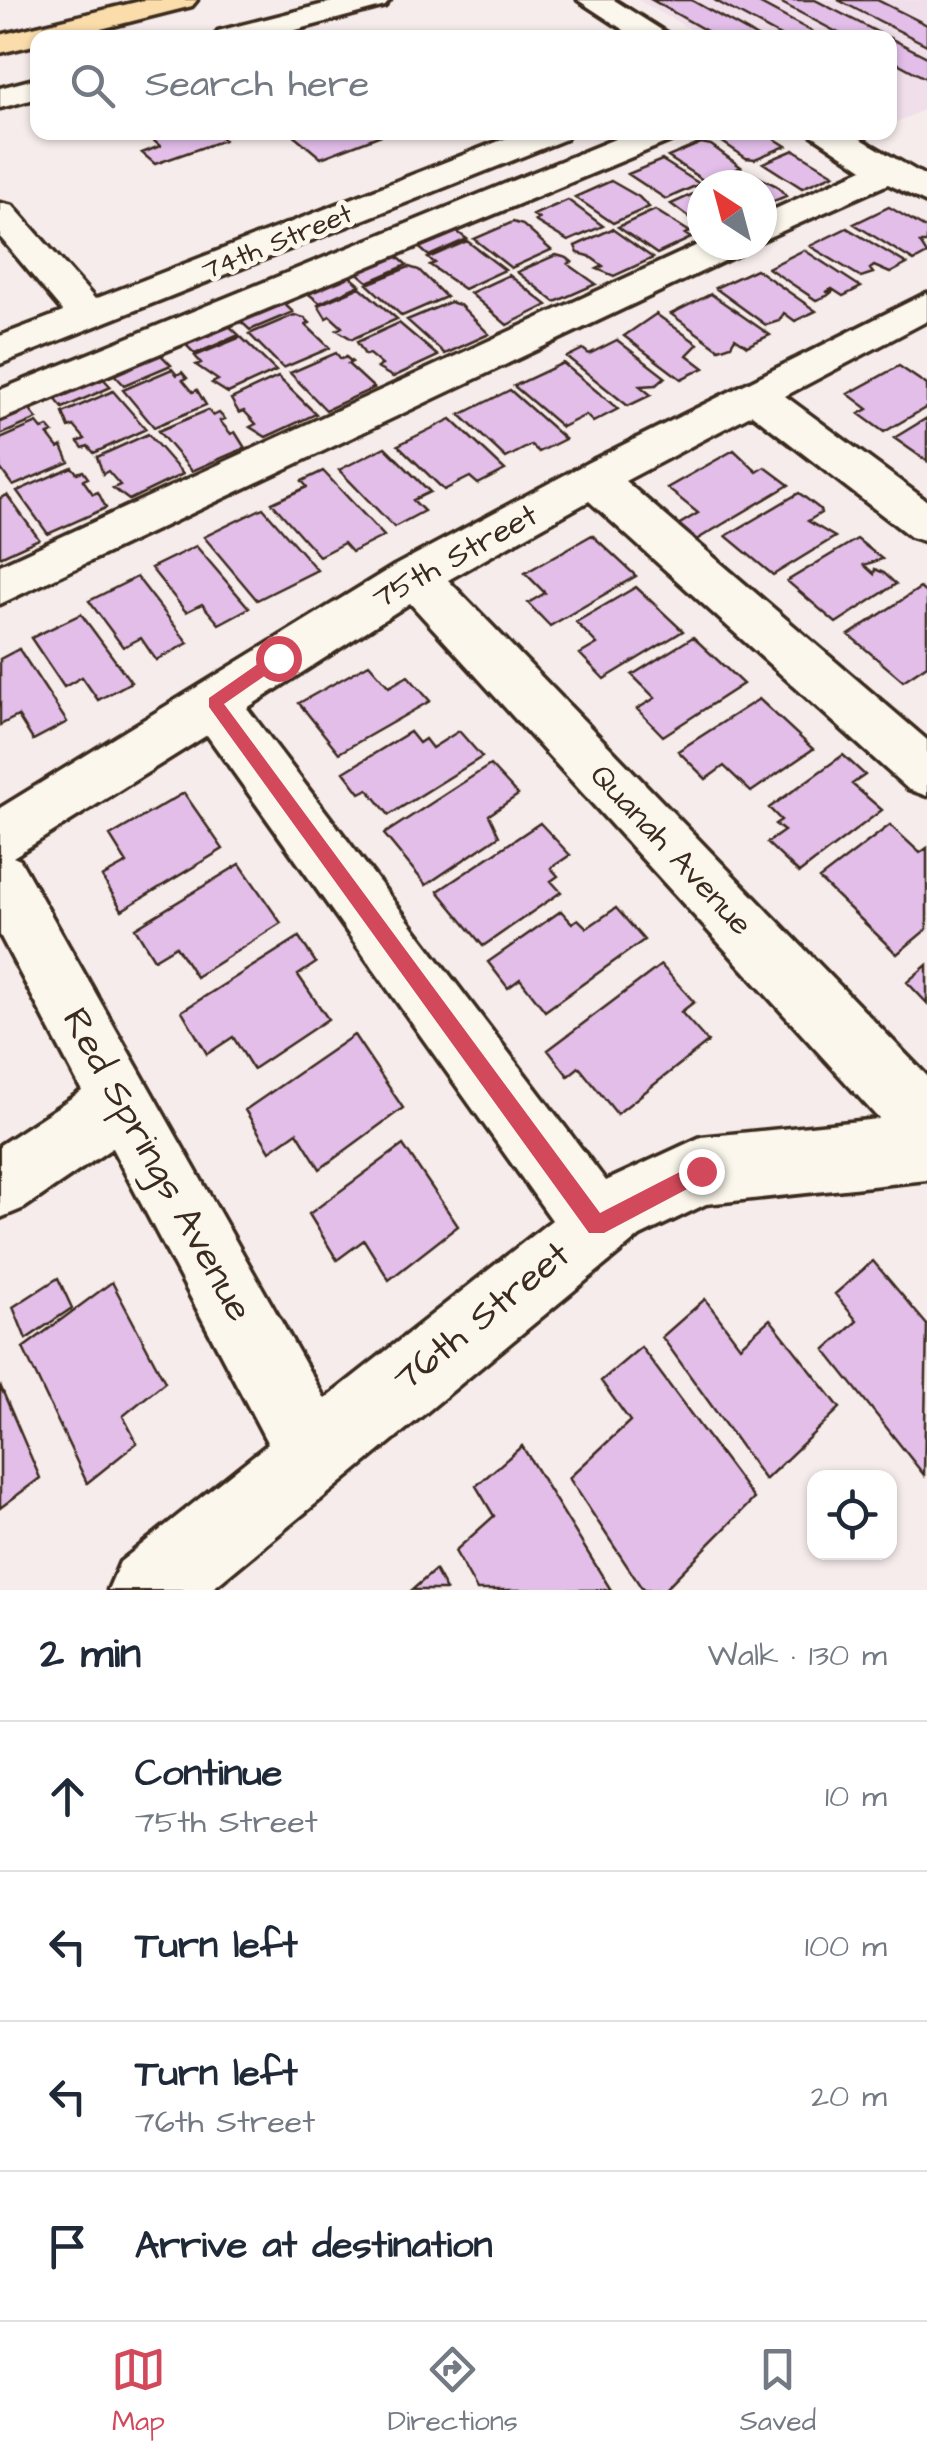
<!DOCTYPE html>
<html lang="en">
<head>
<meta charset="utf-8">
<style>
  body { margin:0; font-family:"Architects Daughter",sans-serif; background:#f6f6f7; color:#1f2937 }
  .controls { position:absolute; right:30px; bottom:30px; display:grid; overflow:hidden; border-radius:20px; box-shadow:0 2px 8px #0004 }
  .controls button { width:90px; height:90px; display:grid; place-items:center; padding:0; border:0; border-bottom:2px solid #e0e1e3; background:#fff; color:#1f2937; font:50px sans-serif }
  .compass { position:absolute; left:687px; top:170px; width:90px; height:90px; border-radius:50%; background:#fff; box-shadow:0 2px 8px #0004; rotate:324deg }
  .stop { position:absolute; width:30px; height:30px; margin:-22px; border:8px solid #d1495b; border-radius:50%; background:#fff }
  .stop.end { background:#d1495b; border-color:#fff; box-shadow:0 2px 10px #0008 }
  .list { margin:0; padding:0; list-style:none }
  h2 { display:flex; justify-content:space-between; align-items:center; height:130px; margin:0; padding:0 40px; font-size:42px }
  h2 small { font-size:32px; font-weight:400; color:#747a83 }
  .list li { display:grid; grid-template-columns:65px 1fr auto; gap:30px; align-items:center; box-sizing:border-box; height:150px; padding:0 40px; border-top:2px solid #e0e1e3 }
  .list b { display:block; font-size:38px; white-space:nowrap }
  .list p { margin:0; font-size:32px; white-space:nowrap; color:#747a83 }
  .list em { font-size:32px; font-style:normal; color:#747a83 }
  .icon { flex:none; width:55px; height:55px; fill:none; stroke:currentColor; stroke-width:2; stroke-linecap:round; stroke-linejoin:round }
  .map { position:relative; flex:none; width:927px; height:1590px; overflow:hidden }
  .search { position:absolute; background:#fff; box-shadow:0 2px 8px #0004; left:30px; right:30px; top:30px; height:110px; display:flex; align-items:center; gap:25px; box-sizing:border-box; padding:0 35px; border-radius:20px; color:#747a83; font-size:38px }
  .sheet { height:730px; background:#fff }
  nav { display:flex; justify-content:space-around; align-items:center; box-sizing:border-box; height:140px; border-top:2px solid #e0e1e3; background:#fff; font-size:28px; color:#747a83 }
  nav a { display:grid; justify-items:center; gap:5px }
  nav .on { color:#d1495b }
  .map>svg:first-child { display:block }
</style>
</head>
<body>
<div class="map">
<svg width="927" height="1590" viewBox="0 0 927 1590">
  <rect width="100%" height="100%" fill="#f6eceb"/>
  <filter id="ink" filterUnits="userSpaceOnUse"><feTurbulence type="fractalNoise" baseFrequency=".01" numOctaves="2"/><feDisplacementMap in="SourceGraphic" scale="20" xChannelSelector="R" yChannelSelector="G"/><feConvolveMatrix kernelMatrix="1 2 1 2 8 2 1 2 1" color-interpolation-filters="sRGB"/></filter>
  <g filter="url(#ink)">
    <path fill="#f0deea" d="M638 0H927V108L890 125V38L705 37Z"/>
    <path fill="#e2bee9" stroke="#3b2a1e" stroke-width="2.5" d="M652 0H691L759 38H719Z
      M714 0H753L824 38H784Z
      M776 0H815L889 38H848Z
      M838 0H877L927 25V45Z
      M890 38 927 57V79L890 59Z
      M216 132 224 140 155 164 142 153 160 146 146 134 150 132Z
      M290 132H389L321 158Z
      M727 132H764L786 146 755 159 746 158 721 141 725 140 719 136Z
      M701 143 711 145 741 167 706 182 668 157Z
      M794 150 834 174 802 188 763 163Z
      M662 160 700 184 666 199 628 174Z
      M746 171 777 186 786 196 762 206V185H714Z
      M611 181 639 197 649 207 613 223 575 197Z
      M702 190V227L671 204Z
      M568 200 603 226 568 241 535 221 539 219 533 215Z
      M889 207 927 229V243H920L927 254 914 261 854 224Z
      M655 210 690 232 685 234 691 238 657 254 618 227Z
      M513 222 523 225 551 250 511 268 474 239Z
      M452 228 467 239 429 256 415 244Z
      M847 228 907 264 890 273 874 266 870 269 873 273 861 277 810 246Z
      M612 229 653 258 614 276 597 269 603 266 589 256 578 253 575 246Z
      M467 241 505 270 464 289 430 265 435 263 428 258Z
      M804 250 861 287 843 296 832 289 826 292H832L827 296 816 300 768 268Z
      M393 253 407 265 368 282 354 270Z
      M556 255 567 258 572 262 568 264 596 284 555 302 517 272Z
      M409 267 419 270 446 297 402 316 367 284Z
      M756 269 816 311 795 321 784 313 779 321 766 325 715 288Z
      M346 273 360 285 320 303 305 291Z
      M509 275 547 305 507 325 470 293Z
      M360 287 397 319 352 339 337 330 342 327 330 316 326 318 318 305Z
      M711 294 770 335 747 346 735 338 731 345 719 349 671 314Z
      M279 299 293 312 250 330 236 317Z
      M450 302 460 305 489 334 445 354 407 320Z
      M656 314 698 344 687 355 704 368 681 379 624 336Z
      M294 315 305 318 310 323 306 325 330 348 283 368 249 334Z
      M225 322 239 335 195 354 182 341Z
      M399 323 438 356 393 377 377 368 382 365 369 354 365 355 357 342Z
      M241 337 276 371 228 393 212 383 218 380 196 365 201 363 195 356Z
      M617 340 665 377 656 385 640 386 651 395 628 406 567 357 583 349 589 354Z
      M157 351 171 365 124 385 111 371Z
      M336 353 341 359 346 357 352 362 348 364 374 388 326 410 290 373Z
      M563 363 618 409 593 422 586 415 562 427 514 386Z
      M899 366 927 385V407L884 432 859 414 868 409 848 394Z
      M172 369 177 375 182 372 187 378 183 380 193 392 197 390 206 405 154 427 123 390Z
      M98 373 111 387 63 408 51 394Z
      M278 377 316 414 266 437 250 427 256 424 244 411 239 413 231 399Z
      M510 390 565 439 539 452 531 445 506 458 460 415Z
      M113 391 146 429 94 453 88 446 83 448 78 442 85 439 74 426 69 428 63 413Z
      M25 404 37 419 0 435V415Z
      M208 410 213 416 219 413 225 419 220 421 231 434 235 432 245 448 192 471 158 431Z
      M927 418V461L894 438Z
      M451 419 505 470 478 484 470 477 444 490 398 445Z
      M37 423 42 429 48 427 53 433 48 435 58 448 62 446 69 462 13 486 0 468V439Z
      M148 434 183 474 129 500 113 488 120 485 108 471 103 474 97 457Z
      M385 447 430 492 413 500 424 511 394 527 339 470Z
      M734 450 757 472 765 467 789 485 691 543 673 528 698 513 667 488Z
      M72 467 77 473 83 471 88 478 83 480 93 494 98 492 106 508 48 534 17 491Z
      M323 471 384 536 352 552 344 543 319 556 272 503 307 487 302 481Z
      M799 493 820 509 821 513 808 521 835 537 773 575 726 536Z
      M7 495 39 539 0 557V498Z
      M263 508 317 570 257 600 204 537Z
      M592 535 636 576 550 626 528 603 545 593 525 573Z
      M857 539 882 559 864 565 874 574 875 569 884 573 896 584 836 623 787 581Z
      M196 546 249 608 219 624 202 604 186 612 151 568Z
      M137 577 188 643 156 660 141 638 123 647 89 601Z
      M636 587 683 631 604 679 580 654 597 644 576 622Z
      M920 588 927 594V665L903 681 849 635Z
      M81 614 131 682 98 700 82 677 64 687 31 638Z
      M693 637 743 684 663 736 637 709 655 698 632 675Z
      M19 649 67 722 33 740 18 716 0 725V659Z
      M369 664 389 687 408 676 430 701 339 753 299 703Z
      M759 699 813 749 751 792 724 766 706 779 678 751Z
      M459 731 482 757 389 815 368 789 360 793 344 772 410 732 419 743 425 739 432 748Z
      M843 755 865 775 852 784 882 810 799 873 767 843 784 831 775 824 781 820 769 808Z
      M490 765 518 795 489 815 499 836 426 885 384 834Z
      M184 793 223 849 122 910 102 877 127 863 110 836Z
      M540 823 570 855 551 868 558 876 551 881 561 892 483 946 438 891Z
      M890 825 920 853 927 848V929L897 954 819 879Z
      M240 864 281 923 196 977 176 946 154 959 135 928Z
      M616 908 644 940 545 1011 520 979 508 988 488 962 561 911 572 923 578 919 587 928Z
      M299 937 316 963 298 975 328 1019 253 1069 233 1037 207 1054 182 1011Z
      M661 965 694 1002 681 1012 708 1042 617 1114 579 1067 568 1076 548 1050Z
      M927 965V1003L907 982Z
      M354 1035 403 1108 320 1169 297 1132 270 1151 245 1110Z
      M403 1145 458 1226 389 1280 364 1240 337 1260 309 1214Z
      M873 1261 927 1325 924 1475 825 1350 857 1321 835 1294Z
      M58 1278 72 1308 26 1339 13 1307Z
      M112 1282 165 1382 123 1416 137 1443 87 1483 23 1348Z
      M705 1299 740 1346 770 1319 840 1408 765 1480 662 1337Z
      M641 1347 754 1499 664 1590H643L569 1478 630 1421 601 1381Z
      M0 1385 40 1478 0 1508Z
      M522 1446 611 1590H477L455 1551 494 1516 476 1486Z
      M435 1570 446 1590H412Z"/>
    <g fill="none" stroke-linecap="round" stroke-linejoin="round">
      <g stroke="#3b2a1e" stroke-width="7">
        <path id="minor" d="M340 0H390L385 6 266 38H214L218 31Z
          M578 0H614L674 38H636Z
          M38 78V98L0 108V88Z
          M522 132H570L566 139 0 364V336L63 312 0 237V203L13 206 95 299Z
          M632 132H679L675 139 0 420V390Z
          M808 132H849L927 177V203L888 184 762 240V215L863 169Z
          M702 243 747 245 741 253 0 604V565Z
          M927 293V321L785 396 927 501V542L911 537 752 414 625 481 927 740V796L908 789 589 501 448 580 927 1076V1180L706 1204 640 1236 211 1590H108L120 1562 268 1444 112 1148 24 1208 0 1218V1145L82 1091 0 935V808L394 566 587 463ZM410 603 879 1119 701 1137 606 1181 247 708ZM207 735 552 1220 325 1399 20 860 13 857Z"/>
      </g>
      <g stroke="#3b2a1e" stroke-width="7">
        <path id="major" d="M145 0H197L192 6 65 38H38V44L0 53V35Z"/>
      </g>
      <use href="#minor" fill="#fbf7ec" fill-rule="evenodd"/>
      <use href="#major" fill="#fbddab" fill-rule="evenodd"/>
    </g>
  </g>
  <path fill="#d1495b" d="M272 654H283V663L224 704 600 1213 701 1161 711 1171 708 1178 604 1233H589L209 707V698Z"/>
  <g text-anchor="middle" dominant-baseline="central" stroke-width="10" stroke-linejoin="round" paint-order="stroke">
    <g font-size="28" fill="#3b2a1e" stroke="#fbf7ec">
      <text transform="translate(277 242) rotate(-22)">74th Street</text>
    </g>
    <g font-size="32" fill="#3b2a1e" stroke="#fbf7ec">
      <text transform="translate(455 557) rotate(-29)">75th Street</text>
      <text transform="translate(671 850) rotate(47)">Quanah Avenue</text>
    </g>
    <g font-size="38" fill="#3b2a1e" stroke="#fbf7ec">
      <text transform="translate(157 1165) rotate(61)">Red Springs Avenue</text>
      <text transform="translate(482 1317) rotate(-39)">76th Street</text>
    </g>
  </g>
</svg>
<div class="controls">
<button><svg class="icon" aria-label="locate" viewBox="0 0 24 24"><circle cx="12" cy="12" r="6"/><path d="M12 2v4M12 18v4M2 12h4M18 12h4"/></svg></button>
</div>
<svg class="compass" viewBox="-18 -18 36 36"><path d="M0-13l5 13h-10z" fill="#e53935"/><path d="M0 13l5-13h-10z" fill="#747a83"/></svg>
<div class="stop" style="left:278px;top:658px"></div>
<div class="stop end" style="left:701px;top:1171px"></div>
<div class="search"><svg class="icon" aria-label="search" viewBox="0 0 24 24"><circle cx="10" cy="10" r="6"/><path d="M15 15l6 6"/></svg>Search here</div>
</div>
<section class="sheet">
<h2>2 min<small>Walk · 130 m</small></h2>
<ul class="list">
<li><svg class="icon" aria-label="ahead" viewBox="0 0 24 24"><path d="M12 20V5M6 11l6-6 6 6"/></svg><div><b>Continue</b><p>75th Street</p></div><em>10 m</em></li>
<li><svg class="icon" aria-label="left" viewBox="0 0 24 24"><path d="M17 20v-9H6M10 6l-5 5 5 5"/></svg><div><b>Turn left</b></div><em>100 m</em></li>
<li><svg class="icon" aria-label="left" viewBox="0 0 24 24"><path d="M17 20v-9H6M10 6l-5 5 5 5"/></svg><div><b>Turn left</b><p>76th Street</p></div><em>20 m</em></li>
<li><svg class="icon" aria-label="arrive" viewBox="0 0 24 24"><path d="M6 21V4h12l-3 4 3 4H6"/></svg><div><b>Arrive at destination</b></div></li>
</ul>
</section>
<nav>
<a class="on"><svg class="icon" aria-label="map" viewBox="0 0 24 24"><path d="M3 6l6-2 6 2 6-2v14l-6 2-6-2-6 2zM9 4v14M15 6v14"/></svg>Map</a>
<a><svg class="icon" aria-label="directions" viewBox="0 0 24 24"><path d="M12 3l9 9-9 9-9-9zM9 14v-3h6M13 9l2 2-2 2"/></svg>Directions</a>
<a><svg class="icon" aria-label="saved" viewBox="0 0 24 24"><path d="M7 4h10v16l-5-4-5 4z"/></svg>Saved</a>
</nav>
</body>
</html>
